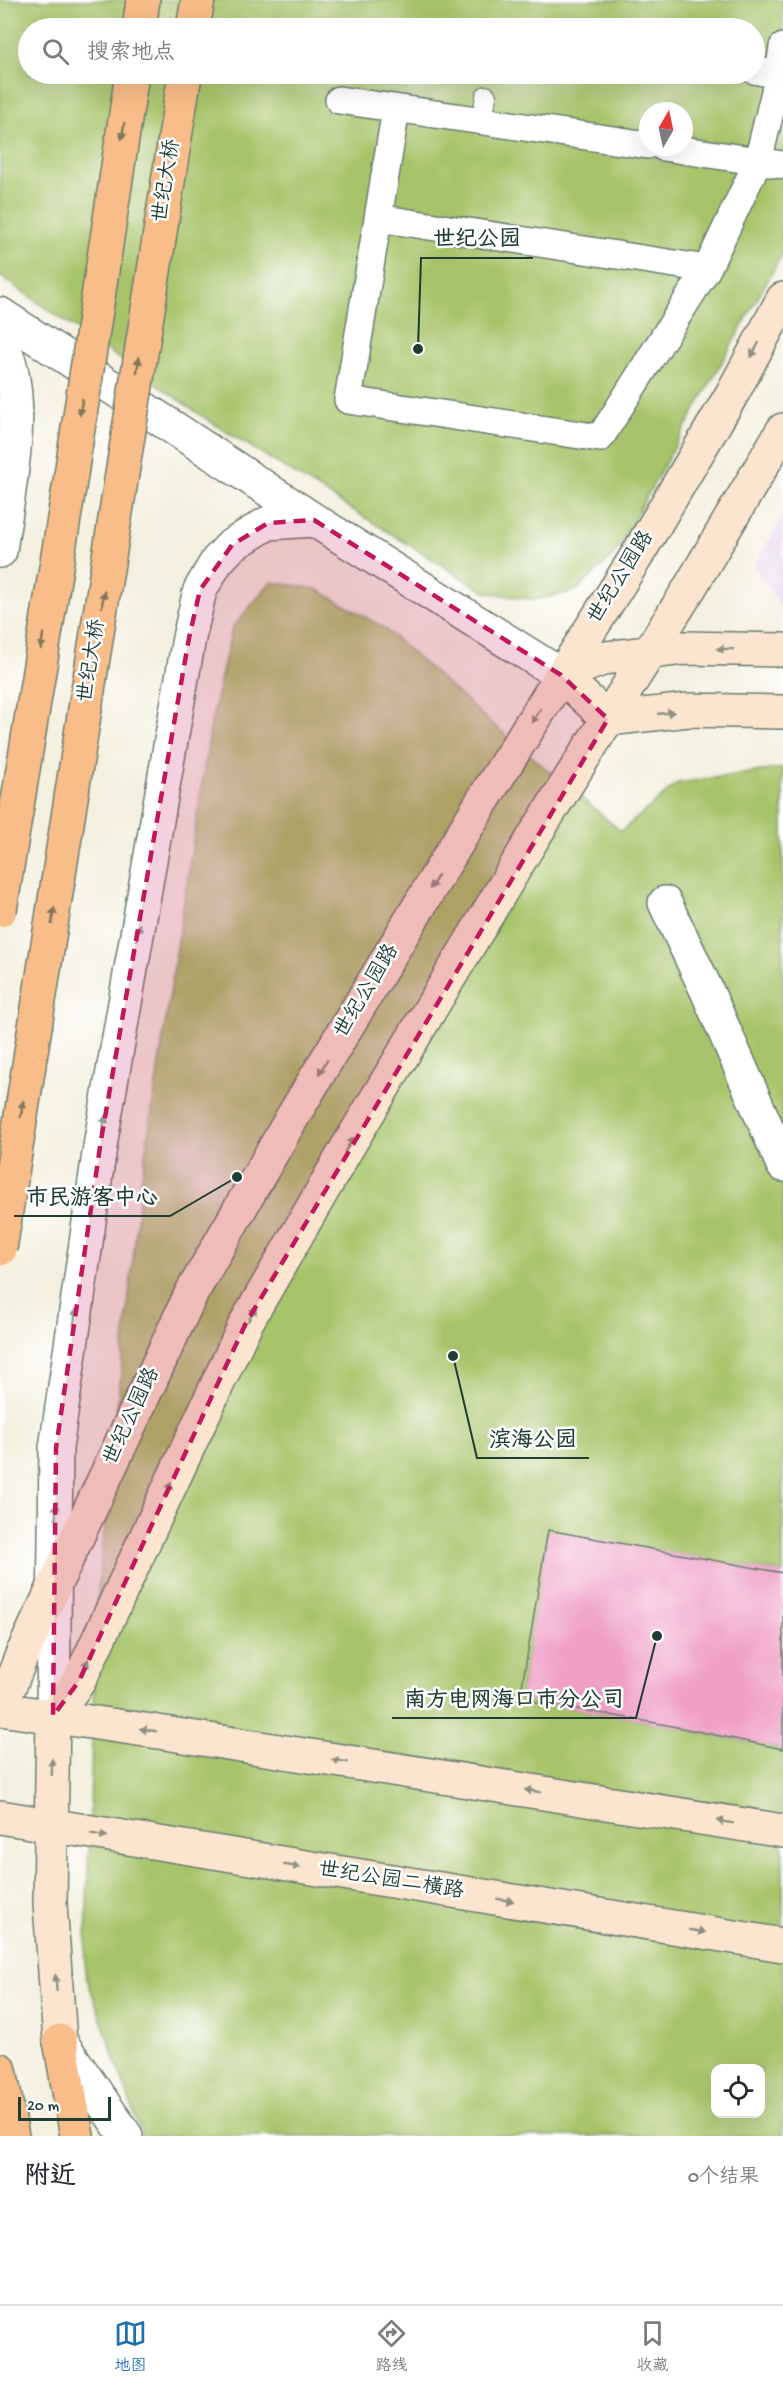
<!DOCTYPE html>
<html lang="zh">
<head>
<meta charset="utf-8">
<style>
  body { margin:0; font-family:"Gochi Hand","LXGW WenKai TC",sans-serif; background:#f2f2f3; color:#2b2b33 }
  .controls { position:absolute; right:18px; bottom:18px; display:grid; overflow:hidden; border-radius:12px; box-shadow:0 6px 24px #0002 }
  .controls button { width:54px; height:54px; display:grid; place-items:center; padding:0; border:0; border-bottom:2px solid #e1e1e2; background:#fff; color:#2b2b33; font:30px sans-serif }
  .compass { position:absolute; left:639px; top:102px; width:54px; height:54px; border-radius:50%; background:#fff; box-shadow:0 6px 24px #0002; rotate:9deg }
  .scale { position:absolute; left:18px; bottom:15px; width:93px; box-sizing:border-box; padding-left:6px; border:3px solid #1f3d34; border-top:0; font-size:16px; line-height:21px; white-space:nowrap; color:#1f3d34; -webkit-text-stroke:4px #fff; paint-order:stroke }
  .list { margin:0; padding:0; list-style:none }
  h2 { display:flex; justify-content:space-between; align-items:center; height:78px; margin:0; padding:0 24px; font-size:26px }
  h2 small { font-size:20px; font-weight:400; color:#7c7c81 }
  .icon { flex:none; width:33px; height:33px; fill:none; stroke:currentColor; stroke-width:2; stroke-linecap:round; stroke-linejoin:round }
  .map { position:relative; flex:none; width:783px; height:2136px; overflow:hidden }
  .search { position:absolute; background:#fff; box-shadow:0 6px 24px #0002; left:18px; right:18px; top:18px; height:66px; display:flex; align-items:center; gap:15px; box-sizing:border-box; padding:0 21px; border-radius:33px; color:#7c7c81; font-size:22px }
  .sheet { height:168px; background:#fff }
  nav { display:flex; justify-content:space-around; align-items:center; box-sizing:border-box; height:84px; border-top:2px solid #e1e1e2; background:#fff; font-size:16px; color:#7c7c81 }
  nav a { display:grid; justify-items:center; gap:3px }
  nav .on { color:#1f6fb2 }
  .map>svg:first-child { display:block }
</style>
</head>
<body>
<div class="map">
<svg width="783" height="2136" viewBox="0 0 783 2136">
  <rect width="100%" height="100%" fill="#fff"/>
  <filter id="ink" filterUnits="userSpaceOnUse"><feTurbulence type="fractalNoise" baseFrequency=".0167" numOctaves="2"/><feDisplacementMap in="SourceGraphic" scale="12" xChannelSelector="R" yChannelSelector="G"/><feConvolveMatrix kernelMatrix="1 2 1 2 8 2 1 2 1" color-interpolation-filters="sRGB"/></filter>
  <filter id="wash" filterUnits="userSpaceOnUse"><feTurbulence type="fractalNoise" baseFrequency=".008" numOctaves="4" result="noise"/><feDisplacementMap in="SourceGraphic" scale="24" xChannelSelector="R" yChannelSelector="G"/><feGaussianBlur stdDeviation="1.35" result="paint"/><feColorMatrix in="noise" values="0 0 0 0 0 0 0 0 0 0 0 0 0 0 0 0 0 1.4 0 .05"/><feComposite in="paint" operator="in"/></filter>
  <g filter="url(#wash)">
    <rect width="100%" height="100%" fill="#f4f0df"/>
    <path fill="#e7d2ef" d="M783 516V609L754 567Z"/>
    <path fill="#a8c46b" stroke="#648050" stroke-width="1.5" fill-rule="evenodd" d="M0 0H783V253L614 555 576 591 534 600 485 592 211 422 0 276ZM28 28H754V74H28ZM648 111H684V147H648Z
      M271 582 317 589 383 627 490 722 621 831 678 783 783 768V1573L548 1531 520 1699 667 1725 783 1749V2136H142L85 1973 96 1610 141 1182 212 718 232 628ZM716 2068H760V2114H716Z"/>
    <g id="blocks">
      <path fill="#f0a0c7" d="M548 1530 783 1573V1749L667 1725 520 1699Z"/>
    </g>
  </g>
  <g filter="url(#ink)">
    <use href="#blocks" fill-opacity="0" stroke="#6a7c70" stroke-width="1.5"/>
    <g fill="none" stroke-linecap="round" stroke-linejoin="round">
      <g stroke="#6a7c70" stroke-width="22">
        <path id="pedestrian" d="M482 121 486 96"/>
      </g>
      <g stroke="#6a7c70" stroke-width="30">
        <path id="minor" d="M754 70 779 75
          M339 100 648 145
          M396 109 348 400 600 438 707 269 758 161 779 75 783 47
          M663 147 783 165
          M378 218 707 269"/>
      </g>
      <g stroke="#6a7c70" stroke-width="36">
        <path id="tertiary" d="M0 314 314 520 561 675
          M0 340C31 394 8 491 0 551
          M665 903 707 991 783 1165
          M53 1716 56 1448 101 1140 189 638 200 590 217 561 232 545 268 523 314 520
          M60 2041 126 2136"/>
      </g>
      <g stroke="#6a7c70" stroke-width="36">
        <path id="secondary" d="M783 650 685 648 605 658 561 675 608 719 688 710 783 712
          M0 1709 152 1731 783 1831
          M0 1710 22 1655 191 1294 293 1116 480 805 636 557 732 394 783 299
          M0 1817 783 1945
          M60 2041 50 1904 53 1716 79 1681 246 1323 347 1148 533 838 689 589 783 430"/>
      </g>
      <g stroke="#6a7c70" stroke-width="36">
        <path id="trunk" d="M139 28 143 0
          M193 28 198 0
          M60 2041 77 2136
          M0 2070 12 2136"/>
      </g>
      <use href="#pedestrian" stroke="#fff" stroke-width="20"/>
      <use href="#minor" stroke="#fff" stroke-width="27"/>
      <use href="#tertiary" stroke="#fff" stroke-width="33"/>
      <use href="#secondary" stroke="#fce5cf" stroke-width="33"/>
      <use href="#trunk" stroke="#f8bd88" stroke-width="33"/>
      <g stroke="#6a7c70" stroke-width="36" stroke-linecap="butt">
        <path id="trunk-bridge" d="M0 910 69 488 132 74
          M0 1249 185 74"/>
      </g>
      <use href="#trunk-bridge" stroke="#f8bd88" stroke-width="33"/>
    </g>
    <defs><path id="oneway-solid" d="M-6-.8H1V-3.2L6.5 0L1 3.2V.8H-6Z" transform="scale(1.5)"/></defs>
    <g fill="#81775a">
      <use href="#oneway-solid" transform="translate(123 131) rotate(99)"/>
      <use href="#oneway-solid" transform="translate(138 365) rotate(-81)"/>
      <use href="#oneway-solid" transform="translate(81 407) rotate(99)"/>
      <use href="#oneway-solid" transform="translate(103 599) rotate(-82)"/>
      <use href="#oneway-solid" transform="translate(42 641) rotate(99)"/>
      <use href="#oneway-solid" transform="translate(53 916) rotate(-81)"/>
      <use href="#oneway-solid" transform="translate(22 1109) rotate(-81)"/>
    </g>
    <g fill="#8e9182">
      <use href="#oneway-solid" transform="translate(755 350) rotate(118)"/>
      <use href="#oneway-solid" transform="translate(725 649) rotate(-179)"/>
      <use href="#oneway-solid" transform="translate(666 713) rotate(-6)"/>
      <use href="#oneway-solid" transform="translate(536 716) rotate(122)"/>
      <use href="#oneway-solid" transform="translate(434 882) rotate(121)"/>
      <use href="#oneway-solid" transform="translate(323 1067) rotate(121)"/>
      <use href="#oneway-solid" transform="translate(349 1145) rotate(-59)"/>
      <use href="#oneway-solid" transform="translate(252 1314) rotate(-60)"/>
      <use href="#oneway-solid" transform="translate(168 1490) rotate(-65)"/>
      <use href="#oneway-solid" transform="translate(85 1667) rotate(-65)"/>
      <use href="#oneway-solid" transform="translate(148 1730) rotate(-171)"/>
      <use href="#oneway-solid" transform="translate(340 1761) rotate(-171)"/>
      <use href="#oneway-solid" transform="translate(52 1767) rotate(-89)"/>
      <use href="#oneway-solid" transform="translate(533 1791) rotate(-171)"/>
      <use href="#oneway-solid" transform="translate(725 1822) rotate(-171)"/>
      <use href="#oneway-solid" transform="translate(99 1835) rotate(10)"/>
      <use href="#oneway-solid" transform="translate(292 1866) rotate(9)"/>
      <use href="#oneway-solid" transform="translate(505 1900) rotate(9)"/>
      <use href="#oneway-solid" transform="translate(697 1931) rotate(9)"/>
      <use href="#oneway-solid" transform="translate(56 1983) rotate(-94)"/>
    </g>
    <g fill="#8f9e9a">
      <use href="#oneway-solid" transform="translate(138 932) rotate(-80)"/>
      <use href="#oneway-solid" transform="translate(104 1124) rotate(-80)"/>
      <use href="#oneway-solid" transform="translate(75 1317) rotate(-82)"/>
      <use href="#oneway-solid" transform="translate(56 1511) rotate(-89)"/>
    </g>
  </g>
  <path fill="#c2185b" fill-opacity="0.2" stroke="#c2185b" stroke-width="4.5" stroke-dasharray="12 8" stroke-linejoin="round" d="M314 520 561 675 608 719 246 1323 79 1681 53 1716 56 1448 101 1140 189 638 200 590 232 545 268 523Z"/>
  <g text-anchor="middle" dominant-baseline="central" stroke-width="5" stroke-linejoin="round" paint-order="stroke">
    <g font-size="21" fill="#1f3d34" stroke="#fff">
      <text transform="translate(168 181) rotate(-81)">世纪大桥</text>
      <text transform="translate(622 578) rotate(-58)">世纪公园路</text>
      <text transform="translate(93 661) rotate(-81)">世纪大桥</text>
      <text transform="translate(368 992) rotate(-59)">世纪公园路</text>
      <text transform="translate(133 1417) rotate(-65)">世纪公园路</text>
      <text transform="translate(391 1882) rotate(9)">世纪公园二横路</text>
    </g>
  </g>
  <path fill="none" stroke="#1f3d34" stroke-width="2" d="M418 349L421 258H533M237 1177L170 1216H14M453 1356L477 1458H589M657 1636L636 1718H392"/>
  <g fill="#1f3d34" stroke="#fff" stroke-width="2">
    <circle cx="418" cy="349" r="6"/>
    <circle cx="237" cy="1177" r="6"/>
    <circle cx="453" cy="1356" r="6"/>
    <circle cx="657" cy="1636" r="6"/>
  </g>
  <g font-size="22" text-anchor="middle" font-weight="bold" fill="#1f3d34" stroke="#fff" stroke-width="5" stroke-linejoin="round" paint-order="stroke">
    <text x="477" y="245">世纪公园</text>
    <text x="92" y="1204">市民游客中心</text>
    <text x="533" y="1446">滨海公园</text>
    <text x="514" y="1706">南方电网海口市分公司</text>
  </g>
</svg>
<div class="controls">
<button><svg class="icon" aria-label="locate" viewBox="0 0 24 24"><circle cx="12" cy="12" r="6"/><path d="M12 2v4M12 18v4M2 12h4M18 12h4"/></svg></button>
</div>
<svg class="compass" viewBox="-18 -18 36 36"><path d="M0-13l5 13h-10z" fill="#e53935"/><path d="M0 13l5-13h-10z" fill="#7c7c81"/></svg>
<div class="scale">20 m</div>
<div class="search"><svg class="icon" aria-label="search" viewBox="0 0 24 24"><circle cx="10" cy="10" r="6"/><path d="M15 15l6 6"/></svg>搜索地点</div>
</div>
<section class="sheet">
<h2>附近<small>0个结果</small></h2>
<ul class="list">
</ul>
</section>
<nav>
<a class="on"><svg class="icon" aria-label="map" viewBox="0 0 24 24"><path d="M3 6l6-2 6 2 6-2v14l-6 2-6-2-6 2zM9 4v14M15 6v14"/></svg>地图</a>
<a><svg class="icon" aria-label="directions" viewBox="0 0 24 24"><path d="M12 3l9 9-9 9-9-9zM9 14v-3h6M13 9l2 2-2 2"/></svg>路线</a>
<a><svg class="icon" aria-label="saved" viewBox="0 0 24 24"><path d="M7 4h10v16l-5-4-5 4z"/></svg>收藏</a>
</nav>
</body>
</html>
